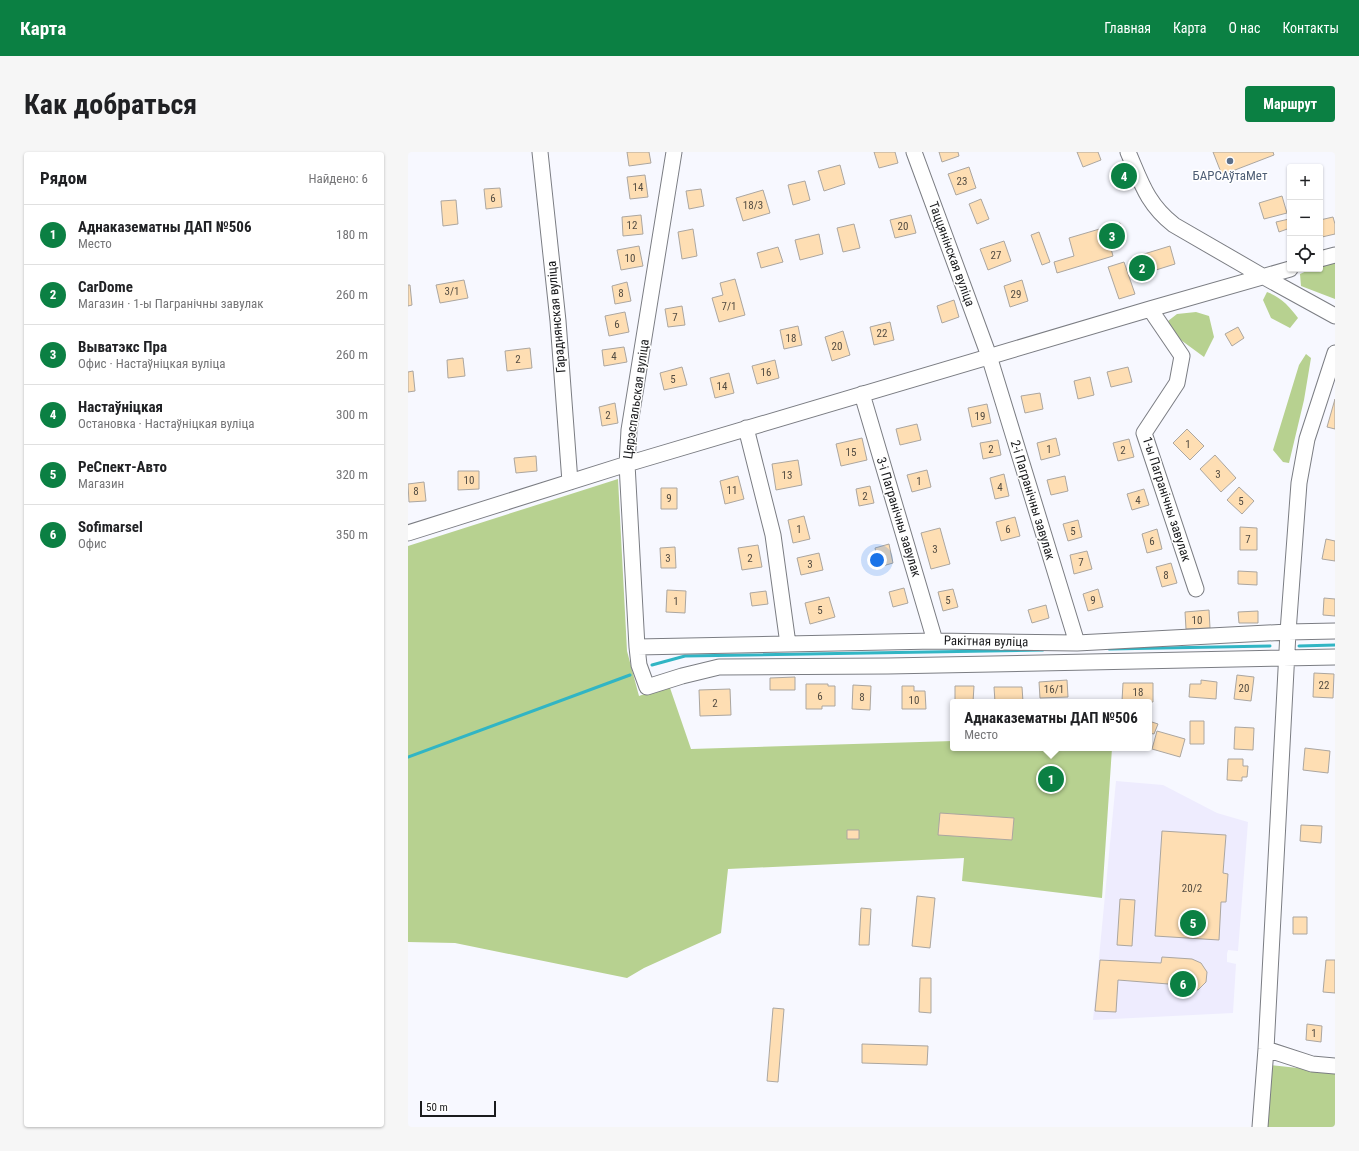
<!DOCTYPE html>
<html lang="ru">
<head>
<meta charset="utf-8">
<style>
  body { margin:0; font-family:"Roboto Condensed",sans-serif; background:#f6f6f6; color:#202124 }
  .controls { position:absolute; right:12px; top:12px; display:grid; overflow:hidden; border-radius:4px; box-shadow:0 1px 3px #0004 }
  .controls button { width:36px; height:36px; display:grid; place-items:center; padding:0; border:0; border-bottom:1px solid #e0e0e0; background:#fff; color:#202124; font:20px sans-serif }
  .scale { position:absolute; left:12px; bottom:10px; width:76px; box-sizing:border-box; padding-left:4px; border:2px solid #1a1b1d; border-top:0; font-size:11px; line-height:14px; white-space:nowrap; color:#1a1b1d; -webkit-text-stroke:3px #fff; paint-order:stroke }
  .you { position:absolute; left:469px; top:408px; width:14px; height:14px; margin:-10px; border:3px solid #fff; border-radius:50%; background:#1a73e8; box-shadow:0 0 0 6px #1a73e833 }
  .badge { display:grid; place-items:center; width:26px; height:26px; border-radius:50%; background:#0b8043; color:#fff; font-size:13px; font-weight:700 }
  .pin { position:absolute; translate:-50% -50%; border:2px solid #fff; box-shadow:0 1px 4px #0006 }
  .popup { position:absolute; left:542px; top:547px; width:202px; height:52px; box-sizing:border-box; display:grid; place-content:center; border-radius:4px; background:#fff; filter:drop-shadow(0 1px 3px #0005); font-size:13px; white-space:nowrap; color:#757577 }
  .popup b { font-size:15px; color:#202124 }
  .popup::after { content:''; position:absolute; left:50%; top:100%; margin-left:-8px; border:8px solid transparent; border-top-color:#fff }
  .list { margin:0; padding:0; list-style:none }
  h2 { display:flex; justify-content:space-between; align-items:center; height:52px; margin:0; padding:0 16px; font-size:17px }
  h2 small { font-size:13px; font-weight:400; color:#757577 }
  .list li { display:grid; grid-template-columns:26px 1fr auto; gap:12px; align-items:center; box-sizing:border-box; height:60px; padding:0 16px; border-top:1px solid #e0e0e0 }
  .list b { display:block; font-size:15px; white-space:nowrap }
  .list p { margin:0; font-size:13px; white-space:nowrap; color:#757577 }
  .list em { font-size:13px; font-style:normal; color:#757577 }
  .icon { flex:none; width:22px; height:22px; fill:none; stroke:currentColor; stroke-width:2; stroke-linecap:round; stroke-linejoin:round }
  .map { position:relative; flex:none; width:927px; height:975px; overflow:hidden; border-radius:4px }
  header { display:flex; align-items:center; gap:24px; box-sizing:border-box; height:56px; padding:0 20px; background:#0b8043; color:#fff }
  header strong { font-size:19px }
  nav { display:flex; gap:22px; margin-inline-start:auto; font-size:14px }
  .intro { display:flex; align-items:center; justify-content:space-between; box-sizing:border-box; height:96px; padding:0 24px }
  h1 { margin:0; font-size:28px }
  .button { padding:10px 18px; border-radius:4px; background:#0b8043; color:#fff; font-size:14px; font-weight:700 }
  main { display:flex; gap:24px; padding:0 24px }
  aside { flex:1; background:#fff; border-radius:4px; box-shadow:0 1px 3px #0004 }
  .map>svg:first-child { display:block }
</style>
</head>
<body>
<header>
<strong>Карта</strong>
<nav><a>Главная</a><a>Карта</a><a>О нас</a><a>Контакты</a></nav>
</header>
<div class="intro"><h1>Как добраться</h1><a class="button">Маршрут</a></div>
<main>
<aside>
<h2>Рядом<small>Найдено: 6</small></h2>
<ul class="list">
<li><span class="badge">1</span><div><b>Аднаказематны ДАП №506</b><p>Место</p></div><em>180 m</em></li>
<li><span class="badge">2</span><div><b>CarDome</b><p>Магазин · 1-ы Пагранічны завулак</p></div><em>260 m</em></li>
<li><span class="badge">3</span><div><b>Выватэкс Пра</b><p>Офис · Настаўніцкая вуліца</p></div><em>260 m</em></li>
<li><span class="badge">4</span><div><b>Настаўніцкая</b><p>Остановка · Настаўніцкая вуліца</p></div><em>300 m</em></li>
<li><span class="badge">5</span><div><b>РеСпект-Авто</b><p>Магазин</p></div><em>320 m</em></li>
<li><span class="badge">6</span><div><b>Sofimarsel</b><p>Офис</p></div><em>350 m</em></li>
</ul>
</aside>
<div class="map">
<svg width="927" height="975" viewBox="0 0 927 975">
  <rect width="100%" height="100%" fill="#f7f8ff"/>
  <path fill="#eeecfe" d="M708 629 755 633 809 661 840 670 830 799 820 798 819 802V810L828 812 825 861 685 868Z"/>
  <path fill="#b7d190" d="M927 109V147L893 134 892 122 903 117H912V114Z
    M859 140C873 145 882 155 890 166L882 176 863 166 855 148Z
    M788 160 801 164 806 185 796 205 766 183 760 169 769 162Z
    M898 202 903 206 896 248 881 311 875 310 865 298 891 213Z
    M210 327 219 499 231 544 261 533 283 597 545 589V596H704L694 746 554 729 556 706 320 717 313 781 236 816 219 826 47 791 0 790V394Z
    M862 913 927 920V975H859Z"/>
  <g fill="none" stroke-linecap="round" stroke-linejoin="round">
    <path stroke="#31b5c4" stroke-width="3" d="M891 494 927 493
      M701 497 862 494
      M244 513 277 504 635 498
      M0 605 222 523"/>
  </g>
  <path fill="#fedeb3" stroke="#aba6a0" d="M219 0H241L243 11 221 14Z
    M466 0H487L490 11 471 16Z
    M531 0H550L551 4 534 10Z
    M669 0H690L693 8 675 15Z
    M805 0H865L866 3 814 23Z
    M432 13 437 32 416 39 410 19Z
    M561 15 568 36 548 43 540 22Z
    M237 23 240 45 222 47 219 25Z
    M397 29 402 48 385 53 380 33Z
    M92 36 94 55 78 57 76 37Z
    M293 37 296 54 281 57 278 39Z
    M355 38 362 61 335 69 328 46Z
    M874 44 879 61 856 67 851 51Z
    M573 47 581 67 569 72 561 52Z
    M48 48 50 72 35 74 33 49Z
    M233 63 235 82 215 84 214 65Z
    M503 63 508 81 487 86 482 68Z
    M925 65 927 72V82L914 85 912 78V68Z
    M881 67 882 76 871 80 868 70Z
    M712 71 717 88 702 93 705 104 649 121 646 110 666 104 661 86Z
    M446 72 452 96 435 100 429 76Z
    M285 77 289 104 274 107 270 80Z
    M631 80 642 110 634 113 623 83Z
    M411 82 415 102 392 108 387 88Z
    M596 89 603 109 580 118 572 97Z
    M231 94 235 114 213 118 209 98Z
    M762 94 767 112 729 124 723 106Z
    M370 95 375 110 353 116 349 101Z
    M716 110 727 142 711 147 700 115Z
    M327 127 337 163 311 170 304 146 315 143 312 131Z
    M56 128 60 146 32 151 28 133Z
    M614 128 620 149 602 155 596 134Z
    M219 130 223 149 207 152 204 134Z
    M0 133H2L4 153 0 154Z
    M546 148 551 165 534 171 529 154Z
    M274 154 277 173 260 175 257 157Z
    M217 160 221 180 201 184 197 164Z
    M482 170 486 188 466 193 462 175Z
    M390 174 394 193 376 197 372 178Z
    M830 175 836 186 824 194 817 182Z
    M435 179 442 203 424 209 417 185Z
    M216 195 219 210 196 214 194 198Z
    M122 196 124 216 99 219 97 199Z
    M55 206 57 224 40 226 39 208Z
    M367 208 371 226 349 232 344 214Z
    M274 215 279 233 256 238 252 221Z
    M720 215 724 230 703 235 699 220Z
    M5 219 7 239 0 240V220Z
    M321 221 326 241 307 246 302 226Z
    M682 225 686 243 670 247 666 229Z
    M632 241 635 257 617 261 613 244Z
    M927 247V277L919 275Z
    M207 251 210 271 194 274 191 255Z
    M579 252 583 271 564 275 560 256Z
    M509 272 513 288 492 293 488 277Z
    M779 277 796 294 782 308 765 291Z
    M454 286 459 308 433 314 428 292Z
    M648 286 652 303 633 308 629 291Z
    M721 287 726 305 710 309 705 291Z
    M590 288 593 303 575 307 572 291Z
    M807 303 828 326 813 340 792 317Z
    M128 304 129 319 108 321 106 306Z
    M390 308 394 333 368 338 364 312Z
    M519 318 523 335 504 340 499 323Z
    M50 319H71V337L50 338Z
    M596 322 601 344 587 347 582 326Z
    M330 324 336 347 317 352 312 329Z
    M657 324 660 339 643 343 639 328Z
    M16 330 18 349 1 350 0 332Z
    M462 334 466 351 451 354 448 337Z
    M831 335 846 349 834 362 819 348Z
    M253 336H269V357H253Z
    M736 337 741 353 724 358 719 342Z
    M396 364 402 387 385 391 380 368Z
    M607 365 612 384 593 389 588 370Z
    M670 368 674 385 660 389 655 372Z
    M832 375 849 376V398H832Z
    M532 376 542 412 523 417 513 381Z
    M749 377 754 397 739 401 734 382Z
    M918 387 927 389V409L914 407Z
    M481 392 485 411 471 415 467 396Z
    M350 393 354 415 334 418 330 396Z
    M267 395 268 416H253L252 396Z
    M679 399 684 417 666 422 662 403Z
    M411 401 415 418 393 423 389 406Z
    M763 411 769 431 754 435 748 415Z
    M830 419 849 420V433L830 432Z
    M496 436 500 451 485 455 481 440Z
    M545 437 550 455 535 459 530 440Z
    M690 437 695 455 680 459 675 442Z
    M259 438 278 439 277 461 258 460Z
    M358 439 360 452 344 454 342 441Z
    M421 445 427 465 402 472 397 451Z
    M916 446 927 447V464L915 463Z
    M638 453 641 466 624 471 620 458Z
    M801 458 802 476 778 477 777 460Z
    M850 459V471H831L830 460Z
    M906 521 926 522 925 546 905 545Z
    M829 523 846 525 843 549 826 547Z
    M387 525V538H362V526Z
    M659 528 660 545 632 546 631 530Z
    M793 528 809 530 808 547 781 545 782 532H793Z
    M715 531H745V550L714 549Z
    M398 532H420V534H427V554H414V557H398Z
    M445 533 463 534 462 558 444 557Z
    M494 534H506V539H517L518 557H494Z
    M547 534H566L565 550H547Z
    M586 535H614L615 550H587Z
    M322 537 323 563 292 564 291 538Z
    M741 569 750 572 746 582 741 581Z
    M782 569H796V592H782Z
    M827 575 846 576 845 598 826 597Z
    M749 579 777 587 772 605 744 597Z
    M897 596 922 599 920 621 895 618Z
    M820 607H835V614H840L839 625H834V629L819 628Z
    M638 623H647L648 631 639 632Z
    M532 661 606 666 604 688 530 683Z
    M893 673 914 674 913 691 892 689Z
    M439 678H451V687H439Z
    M754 679 818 683 815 721 820 722 818 750H813L811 788 747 784Z
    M509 744 527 746 522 796 504 794Z
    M712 747 727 748 724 794 709 793Z
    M453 756 463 757 461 793H451Z
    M885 765H899V782H885Z
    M754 805 784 807 793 811 799 820 798 830 790 838H780V836L772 835 773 833 710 828 708 860 687 859 692 808 753 811Z
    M918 808H927V841L915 840Z
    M512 826H523V861L511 860Z
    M365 856 376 857 370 930 359 929Z
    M899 872 914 874 913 890 898 888Z
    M454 892 520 894 519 913 454 911Z"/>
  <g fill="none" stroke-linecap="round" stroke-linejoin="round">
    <g stroke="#7b7d83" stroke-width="17">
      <path id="minor" d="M132 0 150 169 162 330
        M266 0 221 278 219 312 229 495 231 513 239 535 274 524 311 515 480 514 927 505
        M506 0 581 204 669 491
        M720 0C733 30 739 52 766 73L856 125 927 164
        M912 107 927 103
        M742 157 774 204 769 231 736 281 788 437
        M454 242 527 489
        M338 276 365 383 380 492
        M0 381 219 312 742 157 882 117
        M229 495 527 489 669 491 880 480 927 479
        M858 897 904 912 927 914
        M852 975 858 897 880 480 891 331 899 287 927 201"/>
    </g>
    <use href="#minor" stroke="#fff" stroke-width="15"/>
  </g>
  <circle fill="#5c6f8a" stroke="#fff" stroke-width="1.5" cx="822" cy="9" r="4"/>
  <g text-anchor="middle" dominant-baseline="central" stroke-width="3" stroke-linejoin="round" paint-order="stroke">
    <g font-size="11" fill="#534c42">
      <text x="554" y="29">23</text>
      <text x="230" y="35">14</text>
      <text x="85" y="46">6</text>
      <text x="345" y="53">18/3</text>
      <text x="224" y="73">12</text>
      <text x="495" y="74">20</text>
      <text x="588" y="103">27</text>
      <text x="222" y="106">10</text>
      <text x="44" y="139">3/1</text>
      <text x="213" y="141">8</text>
      <text x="608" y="142">29</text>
      <text x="321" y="154">7/1</text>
      <text x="267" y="165">7</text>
      <text x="209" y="172">6</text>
      <text x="474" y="181">22</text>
      <text x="383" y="186">18</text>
      <text x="429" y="194">20</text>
      <text x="206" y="204">4</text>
      <text x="110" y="207">2</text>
      <text x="358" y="220">16</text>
      <text x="265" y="227">5</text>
      <text x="314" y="234">14</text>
      <text x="200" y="263">2</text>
      <text x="572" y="264">19</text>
      <text x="780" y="292">1</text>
      <text x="583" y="297">2</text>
      <text x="641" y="297">1</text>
      <text x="715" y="298">2</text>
      <text x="443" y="300">15</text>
      <text x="810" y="322">3</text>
      <text x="379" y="323">13</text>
      <text x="61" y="328">10</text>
      <text x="511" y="329">1</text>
      <text x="592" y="335">4</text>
      <text x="324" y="338">11</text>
      <text x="8" y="339">8</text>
      <text x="457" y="344">2</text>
      <text x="261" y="346">9</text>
      <text x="730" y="348">4</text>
      <text x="833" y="349">5</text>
      <text x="391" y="377">1</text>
      <text x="600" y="377">6</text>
      <text x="665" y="379">5</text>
      <text x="840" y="387">7</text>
      <text x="744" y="389">6</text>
      <text x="527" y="397">3</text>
      <text x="260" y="406">3</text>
      <text x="342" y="406">2</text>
      <text x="673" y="410">7</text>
      <text x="402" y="412">3</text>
      <text x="758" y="423">8</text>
      <text x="540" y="448">5</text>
      <text x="685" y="448">9</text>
      <text x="268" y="449">1</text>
      <text x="412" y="458">5</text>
      <text x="789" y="468">10</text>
      <text x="916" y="533">22</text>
      <text x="836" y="536">20</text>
      <text x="646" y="537">16/1</text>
      <text x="730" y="540">18</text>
      <text x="412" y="544">6</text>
      <text x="454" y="545">8</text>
      <text x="506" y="548">10</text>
      <text x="307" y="551">2</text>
      <text x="784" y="736">20/2</text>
      <text x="906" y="881">1</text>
    </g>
    <g font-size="13" fill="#4e5e75" stroke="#fff">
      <text x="822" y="23">БАРСАўтаМет</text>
    </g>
    <g font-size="13" fill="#1a1b1d" stroke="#fff">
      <text transform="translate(544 102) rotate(70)">Таццянінская вуліца</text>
      <text transform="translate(148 165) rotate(-95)">Гараднянская вуліца</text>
      <text transform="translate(228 247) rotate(-82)">Цярэспальская вуліца</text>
      <text transform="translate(759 347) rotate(72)">1-ы Пагранічны завулак</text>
      <text transform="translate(625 348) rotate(73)">2-і Пагранічны завулак</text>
      <text transform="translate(491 365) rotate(73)">3-і Пагранічны завулак</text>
      <text transform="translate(578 489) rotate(1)">Ракітная вуліца</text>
    </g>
  </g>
</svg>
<div class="controls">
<button>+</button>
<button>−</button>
<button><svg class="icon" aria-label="locate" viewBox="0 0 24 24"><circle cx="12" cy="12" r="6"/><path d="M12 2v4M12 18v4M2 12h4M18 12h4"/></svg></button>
</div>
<div class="scale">50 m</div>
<div class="you"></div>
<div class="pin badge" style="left:643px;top:627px">1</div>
<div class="popup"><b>Аднаказематны ДАП №506</b>Место</div>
<div class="pin badge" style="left:734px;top:116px">2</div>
<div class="pin badge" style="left:704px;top:84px">3</div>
<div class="pin badge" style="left:716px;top:24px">4</div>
<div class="pin badge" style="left:785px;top:771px">5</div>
<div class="pin badge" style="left:775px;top:832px">6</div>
</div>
</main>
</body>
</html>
